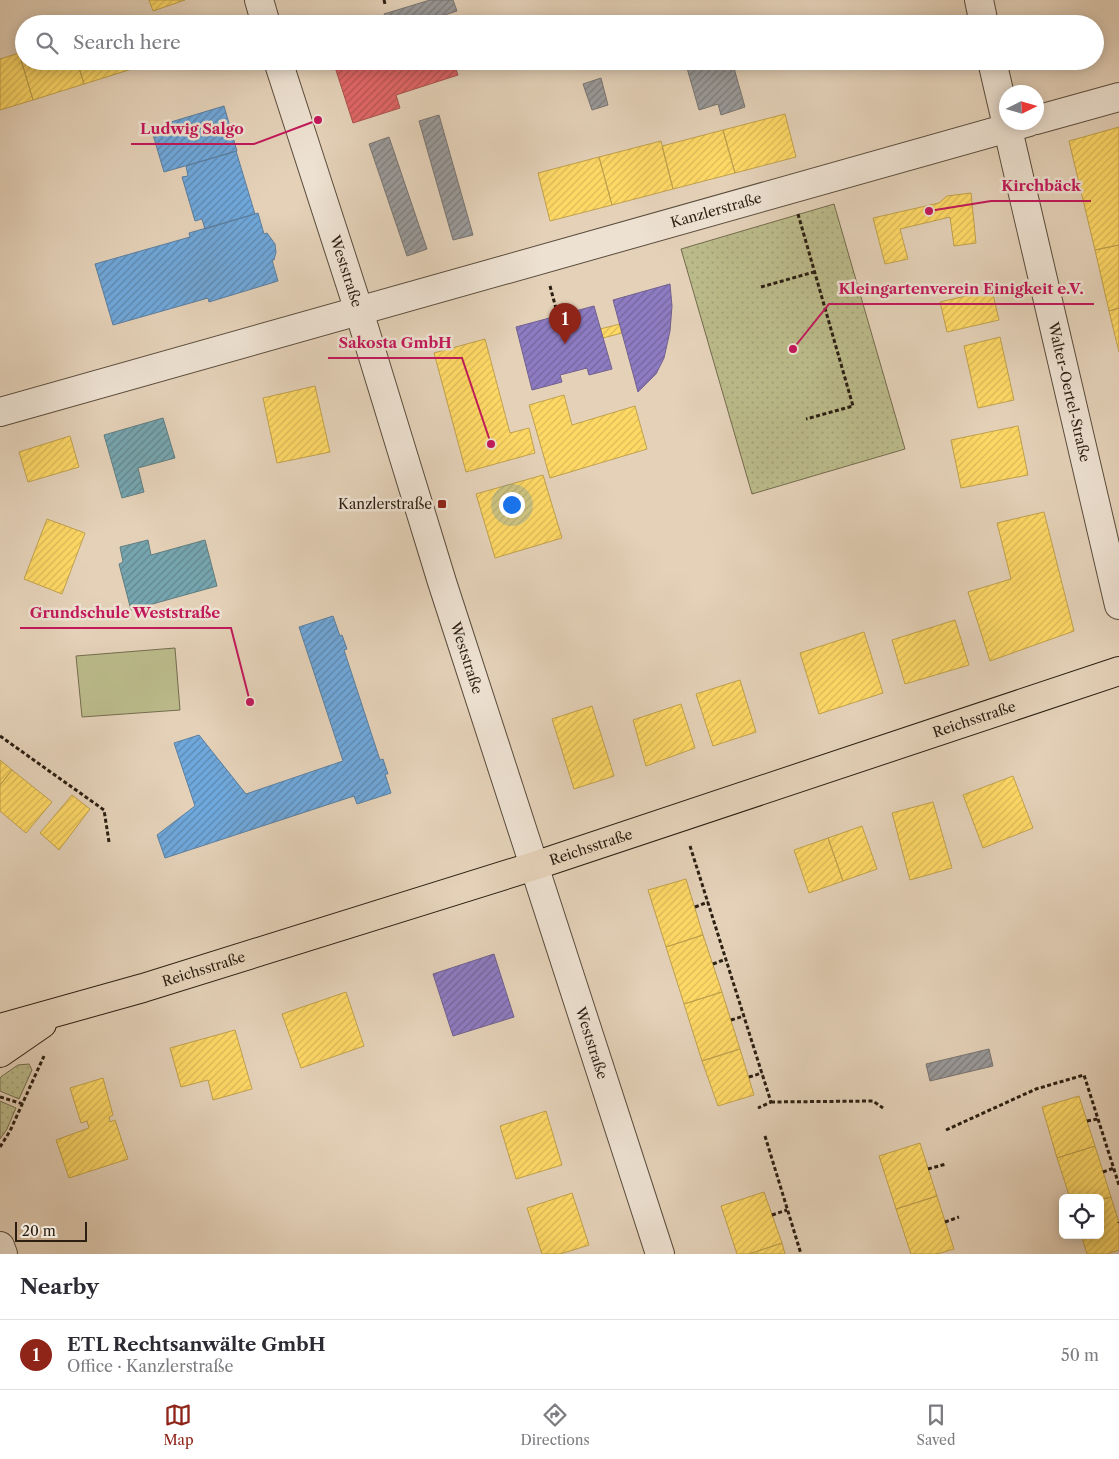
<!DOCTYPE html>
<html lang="en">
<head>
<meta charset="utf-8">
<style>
  body { margin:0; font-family:"Libre Caslon Text",serif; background:#f7f7f7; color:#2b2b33 }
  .controls { position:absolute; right:15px; bottom:15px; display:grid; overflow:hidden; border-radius:8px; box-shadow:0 2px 12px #0003 }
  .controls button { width:45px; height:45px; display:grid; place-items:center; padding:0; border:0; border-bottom:1px solid #e1e1e2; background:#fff; color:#2b2b33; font:25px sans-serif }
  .compass { position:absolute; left:999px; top:85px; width:45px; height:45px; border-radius:50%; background:#fff; box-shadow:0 2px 12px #0003; rotate:85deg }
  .scale { position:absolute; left:15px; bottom:12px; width:72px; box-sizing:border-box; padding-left:5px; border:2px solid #2c1f12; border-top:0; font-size:14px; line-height:18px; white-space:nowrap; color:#2c1f12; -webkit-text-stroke:4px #ede1d1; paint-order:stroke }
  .you { position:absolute; left:511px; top:504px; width:18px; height:18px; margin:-12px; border:4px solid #fff; border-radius:50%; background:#1a73e8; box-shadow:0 0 0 8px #1a73e833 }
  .badge { display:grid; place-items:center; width:32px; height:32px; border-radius:50%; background:#8f2418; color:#fff; font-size:16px; font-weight:700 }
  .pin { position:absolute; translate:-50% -41px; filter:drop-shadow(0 1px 2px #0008) }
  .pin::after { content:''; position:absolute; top:26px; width:18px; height:15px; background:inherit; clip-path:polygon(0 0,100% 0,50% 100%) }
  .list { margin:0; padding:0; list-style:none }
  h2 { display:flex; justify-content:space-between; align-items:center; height:65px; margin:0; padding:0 20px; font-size:21px }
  h2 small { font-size:16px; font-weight:400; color:#7c7c81 }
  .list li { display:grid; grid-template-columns:32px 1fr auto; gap:15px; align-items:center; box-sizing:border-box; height:70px; padding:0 20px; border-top:1px solid #e1e1e2 }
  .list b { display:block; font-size:19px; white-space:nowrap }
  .list p { margin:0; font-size:16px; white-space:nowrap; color:#7c7c81 }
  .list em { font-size:16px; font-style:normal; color:#7c7c81 }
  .icon { flex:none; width:28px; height:28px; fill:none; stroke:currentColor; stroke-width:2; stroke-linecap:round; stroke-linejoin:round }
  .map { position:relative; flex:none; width:1119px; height:1254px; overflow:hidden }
  .search { position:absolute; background:#fff; box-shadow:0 2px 12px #0003; left:15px; right:15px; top:15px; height:55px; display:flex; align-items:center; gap:12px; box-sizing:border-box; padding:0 18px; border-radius:28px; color:#7c7c81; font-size:19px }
  .sheet { height:135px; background:#fff }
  nav { display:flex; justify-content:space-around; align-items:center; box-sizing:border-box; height:70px; border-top:1px solid #e1e1e2; background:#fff; font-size:14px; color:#7c7c81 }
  nav a { display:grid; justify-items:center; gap:2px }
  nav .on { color:#8f2418 }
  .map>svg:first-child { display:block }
</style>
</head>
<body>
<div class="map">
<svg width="1119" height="1254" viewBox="0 0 1119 1254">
  <defs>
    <pattern id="green-dots" width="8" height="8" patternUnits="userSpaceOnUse" patternTransform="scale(1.25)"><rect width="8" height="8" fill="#bbba8a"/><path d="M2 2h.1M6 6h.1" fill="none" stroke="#a19f76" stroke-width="1.8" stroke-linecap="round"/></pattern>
    <pattern id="homes-hatch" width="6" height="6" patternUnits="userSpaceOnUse" patternTransform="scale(1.25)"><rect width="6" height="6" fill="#ffd966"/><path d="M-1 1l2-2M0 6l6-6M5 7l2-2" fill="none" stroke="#dbba57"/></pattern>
    <pattern id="shops-hatch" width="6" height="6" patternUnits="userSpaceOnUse" patternTransform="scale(1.25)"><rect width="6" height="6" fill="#e06666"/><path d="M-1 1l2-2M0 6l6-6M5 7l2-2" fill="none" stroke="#b65353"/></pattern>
    <pattern id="offices-hatch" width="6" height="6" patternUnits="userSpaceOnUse" patternTransform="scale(1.25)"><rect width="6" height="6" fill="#8e7cc3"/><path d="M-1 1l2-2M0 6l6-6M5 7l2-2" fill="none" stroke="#74659d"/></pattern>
    <pattern id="schools-hatch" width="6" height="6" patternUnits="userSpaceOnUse" patternTransform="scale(1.25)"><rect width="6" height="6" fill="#6fa8dc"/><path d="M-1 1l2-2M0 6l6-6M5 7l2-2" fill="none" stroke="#5b88b1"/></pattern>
    <pattern id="public-hatch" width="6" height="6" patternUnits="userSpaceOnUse" patternTransform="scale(1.25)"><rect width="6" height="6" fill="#76a5af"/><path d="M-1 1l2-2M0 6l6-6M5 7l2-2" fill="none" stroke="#61868d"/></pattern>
    <pattern id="industry-hatch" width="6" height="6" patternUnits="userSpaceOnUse" patternTransform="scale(1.25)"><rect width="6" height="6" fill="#999"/><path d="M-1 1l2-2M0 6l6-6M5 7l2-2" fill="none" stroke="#7d7c7b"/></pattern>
  </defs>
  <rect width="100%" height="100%" fill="#e4d1b8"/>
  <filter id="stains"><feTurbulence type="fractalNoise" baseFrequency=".004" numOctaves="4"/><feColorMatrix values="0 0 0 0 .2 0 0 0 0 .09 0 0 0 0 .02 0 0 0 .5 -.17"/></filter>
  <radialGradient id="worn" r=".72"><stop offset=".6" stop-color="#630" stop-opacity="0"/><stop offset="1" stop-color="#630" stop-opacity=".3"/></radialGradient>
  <path fill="url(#green-dots)" stroke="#746c4e" d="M834 204 905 449 752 494 681 249Z
    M29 1064 32 1070 19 1099 0 1091V1078L2 1076 18 1065Z
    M0 1101 16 1108 7 1129 0 1139Z"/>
  <path fill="#bbba8a" stroke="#746c4e" d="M175 648 180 710 82 717 76 656Z"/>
  <path fill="url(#homes-hatch)" stroke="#c0a14d" d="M149 0H185L153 11Z
    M24 52V61H77L84 84 33 100 19 53Z
    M19 53 33 100 0 110V59Z
    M77 61H133L135 68 84 84Z
    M785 114 796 157 735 173 723 130Z
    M1119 127V245L1095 250 1069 141Z
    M723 130 735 173 673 189 662 146Z
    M661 141 673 189 612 205 599 157Z
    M599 157 612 205 550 221 538 173Z
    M971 193 976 243 954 246 950 217 900 229 908 259 885 264 873 218 939 203 947 196Z
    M1119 245V308L1109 311 1095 250Z
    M992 290 999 320 947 332 940 302Z
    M1119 308V352L1109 311Z
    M620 324 622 333 603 338 600 329Z
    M1000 337 1014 400 978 408 964 346Z
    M485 339 510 433 529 428 535 453 466 472 434 353Z
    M315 386 330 452 277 463 263 398Z
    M564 395 572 425 635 406 647 449 550 478 529 405Z
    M1018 426 1028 475 961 488 951 440Z
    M70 436 79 467 28 482 19 452Z
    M543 475 562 538 495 558 476 494Z
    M1044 512 1074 631 990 661 968 592 1011 579 997 523Z
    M47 519 85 533 62 594 24 579Z
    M955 620 969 665 905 684 892 640Z
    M864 632 883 693 819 714 800 653Z
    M740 680 756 732 713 746 696 694Z
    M681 704 695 748 646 766 633 720Z
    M592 706 614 776 574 789 552 719Z
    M0 760 12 770 0 785Z
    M12 770 52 802 26 833 0 811V785Z
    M1013 776 1033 828 983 848 963 795Z
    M72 795 90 809 59 850 40 833Z
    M933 802 952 868 910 880 892 813Z
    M862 826 877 869 843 881 828 838Z
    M828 838 843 881 809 893 794 850Z
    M686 879 703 935 666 947 648 890Z
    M703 935 722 992 684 1004 666 947Z
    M346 992 364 1046 301 1068 282 1014Z
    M722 992 740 1049 702 1061 684 1004Z
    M235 1030 252 1089 213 1100 208 1080 181 1087 170 1048Z
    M740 1049 754 1095 718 1106 702 1061Z
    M103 1078 113 1115 109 1117 110 1122 115 1120 128 1159 69 1178 56 1140 89 1128 87 1121 81 1123 70 1088Z
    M1079 1096 1095 1146 1057 1158 1042 1107Z
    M546 1111 562 1165 516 1179 500 1126Z
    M920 1143 937 1196 896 1209 879 1156Z
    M1095 1146 1111 1197 1100 1200V1198H1070L1057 1158Z
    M764 1192 782 1243 749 1254H737L721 1206Z
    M572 1193 589 1245 560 1254H542L527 1208Z
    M937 1196 954 1249 937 1254H911L896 1209Z
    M1111 1197 1119 1223V1250L1107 1254H1087L1081 1235H1100V1200Z
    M782 1243 785 1254H749Z"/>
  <path fill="url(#shops-hatch)" stroke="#aa514d" d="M333 61H453L458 75 396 95 400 108 353 123Z"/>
  <path fill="url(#offices-hatch)" stroke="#71608e" d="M670 284 672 306 670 331 664 358 656 374 638 392 613 300Z
    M594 306 612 369 589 375 587 368 560 375 562 382 532 390 516 327Z
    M494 954 514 1017 453 1036 433 974Z"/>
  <path fill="url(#schools-hatch)" stroke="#5b7f9f" d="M224 106 237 151 164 172 151 128Z
    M236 151 255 214 205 229 202 219 195 221 182 177 188 176 186 166Z
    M258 213 264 234 267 233 275 244 276 252 274 260H272L278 281 209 302 208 298 113 325 95 264 190 237 189 233Z
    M333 616 340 636 342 635 347 649 344 650 380 760 383 759 388 774H385L391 793 357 804 354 796 165 858 157 835 195 806 174 743 199 735 246 794 343 761 299 627Z"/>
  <path fill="url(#public-hatch)" stroke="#607d80" d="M163 418 175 458 138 468 144 492 122 498 104 435Z
    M148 540 151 555 205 540 217 586 131 610 119 564 123 562 120 547Z"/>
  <path fill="url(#industry-hatch)" stroke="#787470" d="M430 0H453L457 11 417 24H387L384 14Z
    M685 61H732L745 107 721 115 718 104 699 110Z
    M601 78 608 105 592 110 583 84Z
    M439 115 473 235 453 240 419 121Z
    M389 137 427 249 407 256 369 144Z
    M989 1049 993 1066 930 1081 926 1064Z"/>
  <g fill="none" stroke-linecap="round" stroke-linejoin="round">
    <g stroke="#5a4c3c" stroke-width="30">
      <g id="minor">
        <path d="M259 0 266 24"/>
        <path d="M979 0 984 24"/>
        <path id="s1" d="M278 61 359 311 442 582 660 1254"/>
        <path id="s2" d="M992 61 1119 605"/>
        <path d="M1036 120 1119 97"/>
        <path id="s3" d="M0 412 1029 122"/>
        <path d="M0 1246 3 1254"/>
      </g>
    </g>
    <g stroke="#2c1f12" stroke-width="30">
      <g id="major">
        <path id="s4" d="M0 1028 143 988 534 866 1119 671"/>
        <path d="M0 1053 42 1024"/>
      </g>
    </g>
    <path stroke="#2c1f12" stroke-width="3" stroke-dasharray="4 2.5" stroke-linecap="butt" d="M384 0 385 4
      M798 214 853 406 806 419
      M550 286 558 316
      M761 287 814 272
      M0 736 104 810 109 842
      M690 846 771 1102 758 1108
      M695 907 708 902
      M713 964 726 959
      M731 1020 744 1016
      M749 1077 762 1073
      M0 1097 23 1104
      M771 1102 873 1101 883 1108
      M1087 1121 1098 1119
      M946 1130 1036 1089 1084 1075 1119 1185
      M765 1136 801 1254
      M0 1147 10 1131 44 1056
      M928 1169 946 1164
      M1103 1172 1114 1168
      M772 1215 787 1210
      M945 1222 959 1217
      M1119 1223V1222"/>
    <use href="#minor" stroke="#ede1d1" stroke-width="28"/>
    <use href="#major" stroke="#e4d1b8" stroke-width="28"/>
  </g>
  <rect fill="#8f2418" stroke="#ede1d1" stroke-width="2" x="437" y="499" width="10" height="10" rx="2.5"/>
  <g text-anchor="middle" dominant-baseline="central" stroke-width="5" stroke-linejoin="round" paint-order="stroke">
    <g font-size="14" fill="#2c1f12" stroke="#ede1d1">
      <text stroke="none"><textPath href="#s3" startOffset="744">Kanzlerstraße</textPath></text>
      <text stroke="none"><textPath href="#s1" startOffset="221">Weststraße</textPath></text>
      <text stroke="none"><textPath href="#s2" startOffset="340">Walter-Oertel-Straße</textPath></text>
      <text stroke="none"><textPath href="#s1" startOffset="626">Weststraße</textPath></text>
      <text stroke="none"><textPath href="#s4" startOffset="1022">Reichsstraße</textPath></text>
      <text stroke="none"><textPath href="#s4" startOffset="618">Reichsstraße</textPath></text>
      <text stroke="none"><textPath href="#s4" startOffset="212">Reichsstraße</textPath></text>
      <text stroke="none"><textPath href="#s1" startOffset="1031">Weststraße</textPath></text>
    </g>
    <g font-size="14" fill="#2c1f12" stroke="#ede1d1" text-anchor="end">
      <text x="432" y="504">Kanzlerstraße</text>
    </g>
  </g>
  <path fill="none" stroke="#c2185b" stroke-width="2" d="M318 120L254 144H131M929 211L991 201H1091M793 349L829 304H1094M491 444L462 358H328M250 702L231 628H20"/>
  <g fill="#c2185b" stroke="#ede1d1" stroke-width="2">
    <circle cx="318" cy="120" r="5"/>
    <circle cx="929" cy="211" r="5"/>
    <circle cx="793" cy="349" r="5"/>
    <circle cx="491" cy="444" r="5"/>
    <circle cx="250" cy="702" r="5"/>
  </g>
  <g font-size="15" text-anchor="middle" font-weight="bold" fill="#c2185b" stroke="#ede1d1" stroke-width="5" stroke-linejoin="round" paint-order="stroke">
    <text x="192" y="134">Ludwig Salgo</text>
    <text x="1041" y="191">Kirchbäck</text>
    <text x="961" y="294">Kleingartenverein Einigkeit e.V.</text>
    <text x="395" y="348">Sakosta GmbH</text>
    <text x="125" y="618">Grundschule Weststraße</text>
  </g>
  <rect width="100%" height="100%" filter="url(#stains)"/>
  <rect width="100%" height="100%" fill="url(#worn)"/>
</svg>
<div class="controls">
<button><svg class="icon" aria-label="locate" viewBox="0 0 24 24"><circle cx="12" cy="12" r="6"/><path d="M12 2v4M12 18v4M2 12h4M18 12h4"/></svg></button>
</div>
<svg class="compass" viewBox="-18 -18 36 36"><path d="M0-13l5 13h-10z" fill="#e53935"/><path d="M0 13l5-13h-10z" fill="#7c7c81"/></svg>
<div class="scale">20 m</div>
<div class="you"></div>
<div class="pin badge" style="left:565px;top:344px">1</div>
<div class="search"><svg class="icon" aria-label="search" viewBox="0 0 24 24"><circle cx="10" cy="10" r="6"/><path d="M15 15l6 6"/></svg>Search here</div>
</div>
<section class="sheet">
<h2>Nearby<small></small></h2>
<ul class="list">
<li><span class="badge">1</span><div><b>ETL Rechtsanwälte GmbH</b><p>Office · Kanzlerstraße</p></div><em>50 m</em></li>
</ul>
</section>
<nav>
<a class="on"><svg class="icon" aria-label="map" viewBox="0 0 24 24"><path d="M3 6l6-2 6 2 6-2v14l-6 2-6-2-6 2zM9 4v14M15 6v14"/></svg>Map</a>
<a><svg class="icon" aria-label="directions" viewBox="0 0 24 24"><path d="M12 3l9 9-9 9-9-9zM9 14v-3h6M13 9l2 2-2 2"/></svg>Directions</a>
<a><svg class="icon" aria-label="saved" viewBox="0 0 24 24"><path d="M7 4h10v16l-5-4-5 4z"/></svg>Saved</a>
</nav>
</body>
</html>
